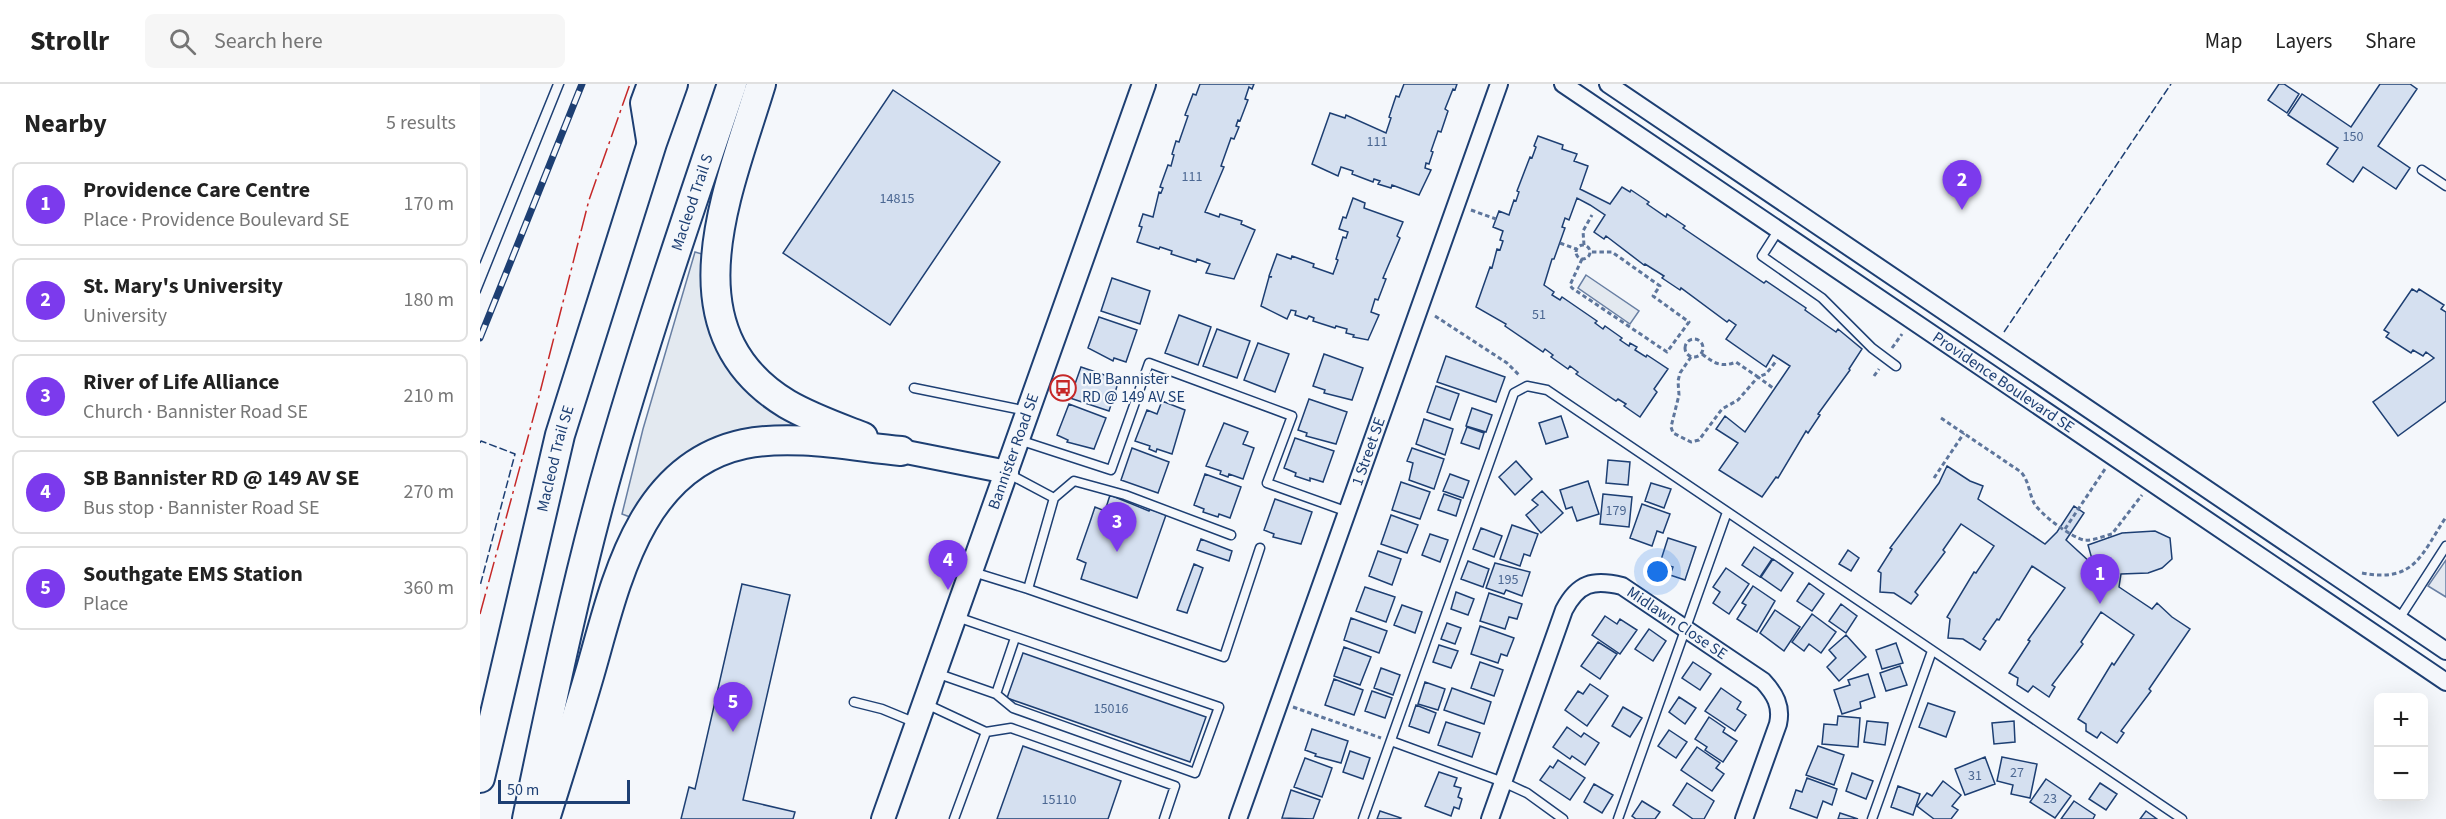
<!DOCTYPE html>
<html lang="en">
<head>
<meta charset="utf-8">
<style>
  body { margin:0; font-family:"Source Sans 3",sans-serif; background:#f6f6f6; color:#222 }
  .controls { position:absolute; right:18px; bottom:18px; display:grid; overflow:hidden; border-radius:9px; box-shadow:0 6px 24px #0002 }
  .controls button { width:54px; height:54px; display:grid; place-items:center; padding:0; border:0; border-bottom:2px solid #e0e0e0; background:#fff; color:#222; font:30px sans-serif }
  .scale { position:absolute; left:18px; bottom:15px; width:132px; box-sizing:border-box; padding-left:6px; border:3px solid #1d3f73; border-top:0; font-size:16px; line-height:21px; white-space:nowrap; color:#1d3f73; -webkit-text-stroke:4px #f4f7fb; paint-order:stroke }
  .you { position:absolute; left:1178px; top:488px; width:21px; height:21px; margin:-15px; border:4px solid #fff; border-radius:50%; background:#1a73e8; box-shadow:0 0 0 9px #1a73e833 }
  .badge { display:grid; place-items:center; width:39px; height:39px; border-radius:50%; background:#7c3aed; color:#fff; font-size:20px; font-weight:700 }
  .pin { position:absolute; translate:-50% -50px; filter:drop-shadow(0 2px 3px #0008) }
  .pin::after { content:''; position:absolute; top:32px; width:21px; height:18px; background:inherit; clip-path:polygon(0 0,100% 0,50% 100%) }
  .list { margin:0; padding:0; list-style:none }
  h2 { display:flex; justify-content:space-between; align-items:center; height:78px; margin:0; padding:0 24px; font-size:26px }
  h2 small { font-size:20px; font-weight:400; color:#767676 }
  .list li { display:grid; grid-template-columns:39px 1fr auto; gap:18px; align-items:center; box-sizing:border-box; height:84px; margin:0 12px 12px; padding:0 12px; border:2px solid #e0e0e0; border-radius:9px }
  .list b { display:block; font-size:22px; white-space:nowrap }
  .list p { margin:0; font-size:20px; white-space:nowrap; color:#767676 }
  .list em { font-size:20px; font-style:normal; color:#767676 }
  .icon { flex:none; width:33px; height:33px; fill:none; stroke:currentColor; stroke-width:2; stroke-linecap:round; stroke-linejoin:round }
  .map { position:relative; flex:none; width:1966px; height:735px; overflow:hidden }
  header { display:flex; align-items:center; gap:36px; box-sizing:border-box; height:84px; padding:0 30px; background:#fff; border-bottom:2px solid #e0e0e0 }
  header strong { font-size:28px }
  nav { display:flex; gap:33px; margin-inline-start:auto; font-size:21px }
  .search { width:420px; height:54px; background:#f6f6f6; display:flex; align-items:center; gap:15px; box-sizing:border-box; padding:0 21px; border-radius:9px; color:#767676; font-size:22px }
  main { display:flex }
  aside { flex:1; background:#fff }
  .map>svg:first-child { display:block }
</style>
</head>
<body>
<header>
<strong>Strollr</strong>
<div class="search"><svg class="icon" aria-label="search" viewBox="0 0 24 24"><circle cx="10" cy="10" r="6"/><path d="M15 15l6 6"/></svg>Search here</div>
<nav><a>Map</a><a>Layers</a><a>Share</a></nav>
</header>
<main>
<aside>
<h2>Nearby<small>5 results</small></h2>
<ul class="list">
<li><span class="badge">1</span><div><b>Providence Care Centre</b><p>Place · Providence Boulevard SE</p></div><em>170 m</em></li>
<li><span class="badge">2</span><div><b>St. Mary's University</b><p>University</p></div><em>180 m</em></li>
<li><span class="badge">3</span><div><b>River of Life Alliance</b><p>Church · Bannister Road SE</p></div><em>210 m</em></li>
<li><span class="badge">4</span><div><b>SB Bannister RD @ 149 AV SE</b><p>Bus stop · Bannister Road SE</p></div><em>270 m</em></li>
<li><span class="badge">5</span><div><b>Southgate EMS Station</b><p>Place</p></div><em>360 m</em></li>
</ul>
</aside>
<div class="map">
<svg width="1966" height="735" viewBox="0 0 1966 735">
  <rect width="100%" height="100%" fill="#f4f7fb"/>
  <path fill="#e3e9f0" stroke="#687fa3" stroke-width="1.5" d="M215 168 222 170V212L227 236 240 266 316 336 314 344C294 345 274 344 254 348 207 359 174 393 150 433L142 430 163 345Z
    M1106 191 1159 227 1150 240 1098 204Z"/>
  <path fill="#e3e8f0" stroke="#687fa3" stroke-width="1.5" d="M1966 476V513L1948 502Z"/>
  <path fill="#d5e0f0" stroke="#1d3f73" stroke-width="1.5" d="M720 0H774L772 5 769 3 765 15 768 16 760 37 758 36 756 42 759 43 754 55 751 54 741 82 744 83 725 128 739 133 740 130 762 137 761 140 775 146 754 195 726 189 730 180 717 175 716 178 691 170 692 167 680 163 679 165 657 158 662 143 659 142 663 130 673 133 679 108 681 109 683 104 680 103 688 81 691 82 694 71 692 70 696 57 699 58 708 32 705 31 713 10 716 11Z
    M924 0H977L975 6 973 5 965 25 968 27 961 48 958 47 951 67 953 68 949 80 946 79 945 84 951 86 939 111 912 101 911 104 898 100 900 97 894 95 893 98 872 90 873 87 861 83 858 92 832 80 850 29 865 34 866 31 906 49 911 34 909 33 916 12 919 13Z
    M1799 0H1804L1819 10 1807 29 1788 16Z
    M1900 0H1930L1937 5 1898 62 1930 84 1916 105 1883 83 1873 98 1847 80 1858 64 1808 31 1822 10 1871 43Z
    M413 6 520 78 410 241 303 169Z
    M1058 52 1083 61 1082 65 1097 70 1094 77 1108 82 1100 105 1130 120 1142 103 1150 108 1151 106 1169 118 1167 120 1186 133 1187 130 1205 142 1203 144 1284 199 1286 197 1326 224 1325 226 1356 248 1358 245 1382 265 1369 285 1370 286 1338 330 1340 331 1328 349 1326 347 1298 394 1296 393 1282 413 1239 386 1258 359 1236 345 1245 332 1265 348 1310 282 1293 271 1286 283 1246 255 1256 241 1249 236 1247 238 1201 204 1200 206 1182 194 1184 192 1165 180 1164 181 1126 152 1124 155 1114 148 1125 131 1110 121 1097 114 1089 136 1085 134 1082 143 1085 144 1074 175H1072L1064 201 1074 208 1072 211 1080 216 1082 213 1117 237 1115 239 1123 245 1125 242 1142 254 1140 256 1149 262 1150 259 1157 263 1155 266 1166 273 1167 271 1188 285 1174 305 1177 308 1160 333 1144 322 1146 320 1138 315 1136 317 1096 290 1098 288 1090 282 1088 285 1071 273 1073 271 1065 265 1063 268 1025 242 1026 240 996 223 1010 183 1012 184 1017 165 1020 166 1023 157 1020 156 1023 147 1013 143 1019 127 1029 131 1034 116 1036 117 1039 108 1037 107 1050 73 1052 74 1056 63 1054 62Z
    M873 114 885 119 884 124 923 138 917 152 920 154 903 194 906 195 898 216 895 215 891 228 899 231 888 256 873 253 874 251 866 249 867 245 856 242 855 244 833 237 834 234 829 232 827 235 815 231 816 227 811 226 807 235 781 222 789 193H792L789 192 797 170 811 175 812 172 834 180 833 183 853 190 858 176 856 175 863 153 866 154 868 148 859 145 863 133 866 134Z
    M632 194 670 207 660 240 621 227Z
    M1932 205 1937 208 1939 205 1964 221 1961 225 1966 228V317L1918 352 1893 318 1954 274 1946 268 1943 272 1933 266 1931 269 1906 253 1909 249 1904 246Z
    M699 231 731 243 718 281 685 269Z
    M619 233 657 246 646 278 634 274 633 277 608 264Z
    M737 245 770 257 757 294 723 282Z
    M778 259 809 270 795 308 764 296Z
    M844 270 883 284 872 316 844 309 845 306 833 302Z
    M966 272 1025 293 1016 318 957 298Z
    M601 283 639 296 629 327 590 314Z
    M956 302 979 310 970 336 947 328Z
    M829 315 867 328 856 360 826 352 827 349 818 346Z
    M682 317 705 326 692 370 677 365 676 368 669 365 670 362 655 357 667 326 677 330Z
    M589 320 626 334 614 365 587 358 588 356 577 351Z
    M992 324 1012 331 1006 348 986 342Z
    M1081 332 1088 353 1066 360 1059 339Z
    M944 335 973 345 965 371 936 360Z
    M744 339 768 348 763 360 774 364 763 395 749 390 748 393 740 390 741 387 726 382Z
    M987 343 1004 349 999 365 981 359Z
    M815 354 854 367 843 398 830 394V397L815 392 816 389 804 384Z
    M652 364 689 378 678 409 641 396Z
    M932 364 964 375 954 405 929 396 933 379 927 377Z
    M1128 376 1150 378 1148 401 1126 399Z
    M1036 377 1052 395 1035 411 1019 393Z
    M1467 382 1490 397 1503 402 1498 415 1565 460 1577 448 1594 422 1604 429 1586 456 1610 478 1612 475 1608 461 1642 449 1675 447 1690 454 1692 475 1682 484 1668 489 1641 490 1639 503 1672 525 1677 519 1692 533 1710 545 1669 605 1671 607 1641 647 1644 649 1637 659 1621 648 1617 654 1606 647V640L1598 635 1632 579 1634 581 1654 551 1621 528 1601 558 1603 560 1572 601 1575 603 1569 613 1553 602 1548 608 1537 601 1538 594 1529 589 1550 557 1548 556 1585 504 1552 482 1519 536 1517 535 1503 555 1506 557 1500 566 1483 555 1468 554 1470 535 1467 533 1494 488 1496 489 1514 462 1481 440 1463 466 1465 468 1435 508 1438 511 1431 520 1414 509 1400 508 1401 489 1398 487 1412 465 1410 464 1459 399Z
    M725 390 761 403 750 434 739 430 738 433 723 428 724 425 714 421Z
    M970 390 989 397 983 414 963 407Z
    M1108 397 1119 430 1097 437 1092 423 1086 425 1080 406Z
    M921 398 950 408 940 435 912 426Z
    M1171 399 1191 405 1184 424 1165 417Z
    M1062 407 1083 429 1061 449 1046 431 1058 421 1052 416Z
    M964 410 981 416 976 432 958 426Z
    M1123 410 1152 413 1149 443 1120 440Z
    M630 411 669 427 670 425 686 431 657 514 601 495 606 479 597 475 610 438 615 423 625 427Z
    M795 415 832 428 821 460 793 453 794 450 784 446Z
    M1162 420 1190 430 1183 449 1177 447 1172 462 1150 454Z
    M911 431 938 441 927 469 901 460Z
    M1032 441 1058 450 1050 472 1044 470 1040 482 1020 475Z
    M1001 444 1022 452 1014 473 993 465Z
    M950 450 968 456 960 478 942 471Z
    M1188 454 1216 463 1205 496 1190 491 1193 483 1180 479Z
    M721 455 752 467 749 477 717 466Z
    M1274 463 1292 475 1280 493 1262 481Z
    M1368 466 1379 474 1371 487 1359 480Z
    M898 467 921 475 912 501 889 492Z
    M1293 475 1313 489 1301 507 1281 493Z
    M988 477 1009 485 1003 503 981 495Z
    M1015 479 1050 488 1042 512 1026 506 1024 510 1006 504Z
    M714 480 723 484 707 529 697 526Z
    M1246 484 1269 500 1249 530 1233 519 1240 508 1233 503Z
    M1329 499 1344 510 1332 527 1317 517Z
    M262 500 310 511 263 716 315 728 313 735H201L209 703 215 705Z
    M1273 502 1295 517 1277 548 1257 535 1266 521 1262 519Z
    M885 503 915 513 906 538 876 527Z
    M976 508 994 515 988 531 971 525Z
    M1009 509 1042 520 1037 535 1029 533 1025 545 1000 537Z
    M1361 520 1377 532 1366 549 1349 537Z
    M922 521 942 528 935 549 914 541Z
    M1295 526 1320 543 1304 567 1280 549Z
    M1332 530 1356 548 1341 569 1329 560 1324 567 1312 558Z
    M1125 532 1137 540 1140 535 1157 546 1140 570 1112 551Z
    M871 534 907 547 899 569 864 556Z
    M967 539 981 544 975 560 961 555Z
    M1000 542 1034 554 1027 572 1021 570 1018 579 991 570Z
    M1169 545 1186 557 1173 577 1155 565Z
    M1366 551 1386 573 1359 597 1347 583 1356 574 1349 566Z
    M1118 558 1137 570 1120 595 1101 582Z
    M1416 559 1423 579 1402 585 1396 566Z
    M959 561 978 567 971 584 953 578Z
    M864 563 891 573 880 601 854 592Z
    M543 569 726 633 710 678 527 614Z
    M1000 578 1023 586 1014 612 991 604Z
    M1213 578 1231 590 1220 606 1202 594Z
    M1420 582 1427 601 1406 607 1400 589Z
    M901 584 920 591 913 611 894 604Z
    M1388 590 1395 613 1380 618 1381 624 1362 630 1354 606 1370 601 1368 596Z
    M854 595 883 606 874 631 845 621Z
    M945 598 965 605 958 626 938 620Z
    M1110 600 1128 612 1107 642 1085 626 1098 607 1103 610Z
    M972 604 1011 618 1004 640 964 626Z
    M1241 604 1261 618 1257 625 1266 631 1255 647 1225 627Z
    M892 607 912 614 905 634 885 627Z
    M1199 613 1216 624 1205 640 1189 628Z
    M1448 619 1475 628 1466 653 1439 643Z
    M936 621 956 629 949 649 929 642Z
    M1143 623 1162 634 1150 653 1132 642Z
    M1358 632 1380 634 1378 663 1342 660 1344 640 1357 641Z
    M1229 633 1245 644 1243 648 1257 657 1243 678 1225 666 1227 663 1215 655Z
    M1387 637 1408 639 1405 661 1384 658Z
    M1534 637 1535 658 1514 660 1512 639Z
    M966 638 1000 649 992 673 958 661Z
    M1087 643 1101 653 1104 649 1119 659 1105 681 1092 672 1090 675 1073 663Z
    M832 645 868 657 861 679 835 672 836 670 825 666Z
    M1189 646 1207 658 1196 674 1178 662Z
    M543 662 641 697 628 735H517Z
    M1338 662 1364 671 1354 701 1326 691Z
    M1217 663 1240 679 1236 684 1244 690 1232 707 1201 686Z
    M870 667 890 674 883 695 863 688Z
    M1505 673 1515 700 1485 711 1475 685Z
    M1522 673 1557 680 1550 714 1531 710 1533 701 1517 697Z
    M825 674 852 684 842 713 814 703Z
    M1078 676 1105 694 1090 716 1060 696 1070 682 1073 684Z
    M959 688 977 694 974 702 981 704 978 713 982 715 979 725 974 723 971 732 945 722Z
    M1372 689 1393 697 1386 715 1366 707Z
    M1327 694 1357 705 1352 721 1343 717 1337 734 1310 724 1316 706 1322 708Z
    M1566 695 1591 712 1575 734 1550 718Z
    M1463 697 1481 711 1472 722 1478 726 1471 735H1454L1437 722 1447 709 1452 712Z
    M1207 699 1234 717 1224 735H1213L1193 721Z
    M1620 699 1637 710 1626 726 1609 715Z
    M1114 700 1133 711 1122 729 1104 718Z
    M1418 702 1440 710 1433 731 1411 723Z
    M811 706 840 716 833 735 802 734Z
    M1162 717 1180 728 1175 735H1156L1152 732Z
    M1594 717 1615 731 1613 735H1581Z
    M900 727 921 734 920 735H897Z
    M1666 727 1677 735H1660Z
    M1360 729 1378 735H1358Z"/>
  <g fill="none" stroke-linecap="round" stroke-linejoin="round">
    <g stroke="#1d3f73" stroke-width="11">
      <path id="lane" d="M1942 86 1966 102
        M1298 147 1282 172 1342 214 1392 264 1416 282
        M434 304 547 327
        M539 356 631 386 669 279 812 332 787 399 868 428
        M527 389 574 414 594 397 645 411 751 451
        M493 488 548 505 574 414
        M548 505 744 573 780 464
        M1919 535 1966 462
        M456 589 516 610 533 624 715 689 739 623 477 533
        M516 610 535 554
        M374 618 402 625 436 639
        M444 619 506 648 474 735
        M506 648 531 644 695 702 684 735
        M911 657 1023 698 1047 709 1083 735
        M883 735 1034 309 1047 302 1067 306 1702 735
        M1138 735 1247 428
        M1392 735 1452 567"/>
    </g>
    <g stroke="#1d3f73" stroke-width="20">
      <g id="street">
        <path id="s1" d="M1083 0 1966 598"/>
        <path d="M1128 0 1966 567"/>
        <path id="s2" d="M758 735 1019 0"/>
        <path id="s3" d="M1010 735 1084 526C1098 499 1113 495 1142 502L1283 597C1295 610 1302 622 1298 640L1264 735"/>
      </g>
    </g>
    <g stroke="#1d3f73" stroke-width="26">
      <g id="secondary">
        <path d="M421 367 527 388"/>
        <path id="s4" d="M403 735 664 0"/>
      </g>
    </g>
    <g stroke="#1d3f73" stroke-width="32">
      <g id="highway">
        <path d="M281 0C249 106 185 246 307 320 331 334 357 343 383 353"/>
        <path d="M171 56 165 19 172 0"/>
        <path id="s5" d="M0 694 80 351 172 59 193 0"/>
        <path id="s6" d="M47 735C72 615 98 490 132 372 168 247 210 124 252 0"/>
        <path d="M65 735C80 687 95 640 109 592 135 503 157 383 264 360 314 350 370 362 421 367"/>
      </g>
    </g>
    <path stroke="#5e769c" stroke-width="3" stroke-dasharray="4.5 3" stroke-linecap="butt" d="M991 126 1016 135
      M1080 159 1096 165
      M1096 168a7 7 0 1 1 14 0a7 7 0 1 1-14 0Z
      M1104 161 1103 147 1112 131
      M1102 175 1090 201 1092 204 1187 268 1209 238 1173 212 1180 202 1132 168H1110
      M955 232 1027 279 1040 292
      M1205 264a9 9 0 1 1 18 0a9 9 0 1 1-18 0Z
      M1412 264 1422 250
      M1222 270C1234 279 1241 284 1256 278L1278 293 1286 290 1297 276
      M1211 273 1200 289 1198 297 1199 311 1191 343 1193 349 1211 358 1219 356 1242 325 1258 316 1278 293 1293 304
      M1394 292 1399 285
      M1461 334 1541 388C1549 397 1549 409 1554 419 1561 431 1591 453 1604 456 1613 457 1624 452 1632 450L1662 411
      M1454 394 1484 349
      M1585 445 1625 385
      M1882 489C1935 499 1941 471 1966 433
      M813 623 901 654"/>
    <use href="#lane" stroke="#f4f7fb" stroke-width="8"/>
    <use href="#street" stroke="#f4f7fb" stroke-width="16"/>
    <use href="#secondary" stroke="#f4f7fb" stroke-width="22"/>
    <use href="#highway" stroke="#f4f7fb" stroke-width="28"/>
    <path stroke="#1d3f73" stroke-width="1.5" d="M0 179 73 0
      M0 209 84 0"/>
    <g stroke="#1d3f73" stroke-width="7">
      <path id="rail" d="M0 254 102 0"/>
    </g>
    <use href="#rail" stroke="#f4f7fb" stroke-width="4.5" stroke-dasharray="14" stroke-linecap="butt"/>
    <path stroke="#1d3f73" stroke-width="1.5" stroke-dasharray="8 3" stroke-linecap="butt" d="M1524 248 1691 0
      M0 359 1 357 35 370 0 502"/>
    <path stroke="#c62828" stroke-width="1.5" stroke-dasharray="21 4.5 3 4.5" stroke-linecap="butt" d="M0 530 57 320 109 116 150 0"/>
  </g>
  <defs>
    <g id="bus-ring" transform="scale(1.35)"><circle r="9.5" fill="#f4f7fb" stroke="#c62828" stroke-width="1.5"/><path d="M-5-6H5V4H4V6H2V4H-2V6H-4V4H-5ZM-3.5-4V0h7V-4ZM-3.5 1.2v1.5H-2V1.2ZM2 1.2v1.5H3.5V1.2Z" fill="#c62828"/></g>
  </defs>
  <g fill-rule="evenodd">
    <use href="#bus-ring" x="583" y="304"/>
  </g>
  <g text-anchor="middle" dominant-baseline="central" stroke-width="4.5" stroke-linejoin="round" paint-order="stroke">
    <g font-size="14" fill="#4b6792">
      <text x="1873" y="53">150</text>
      <text x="897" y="58">111</text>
      <text x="712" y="93">111</text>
      <text x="417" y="115">14815</text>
      <text x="1059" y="231">51</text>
      <text x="1136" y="427">179</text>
      <text x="1028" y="496">195</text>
      <text x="631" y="625">15016</text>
      <text x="1537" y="689">27</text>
      <text x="1495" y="692">31</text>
      <text x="1570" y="715">23</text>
      <text x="579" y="716">15110</text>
    </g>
    <g font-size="16" fill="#1d3f73" stroke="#f4f7fb">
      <text stroke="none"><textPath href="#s6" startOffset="639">Macleod Trail S</textPath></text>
      <text stroke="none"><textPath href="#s1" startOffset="532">Providence Boulevard SE</textPath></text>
      <text stroke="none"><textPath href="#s4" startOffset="390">Bannister Road SE</textPath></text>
      <text stroke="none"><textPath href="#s2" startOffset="390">1 Street SE</textPath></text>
      <text stroke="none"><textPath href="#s5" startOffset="328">Macleod Trail SE</textPath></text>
      <text stroke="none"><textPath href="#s3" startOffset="358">Midlawn Close SE</textPath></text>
    </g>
    <g font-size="16" fill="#1d3f73" stroke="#f4f7fb" text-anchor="start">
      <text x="602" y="295">NB Bannister<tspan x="602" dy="18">RD @ 149 AV SE</tspan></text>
    </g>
  </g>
</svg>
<div class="controls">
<button>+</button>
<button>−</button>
</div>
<div class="scale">50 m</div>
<div class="you"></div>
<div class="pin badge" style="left:1620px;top:520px">1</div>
<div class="pin badge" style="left:1482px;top:126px">2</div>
<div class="pin badge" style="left:637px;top:468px">3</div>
<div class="pin badge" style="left:468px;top:506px">4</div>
<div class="pin badge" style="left:253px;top:648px">5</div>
</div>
</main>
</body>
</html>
